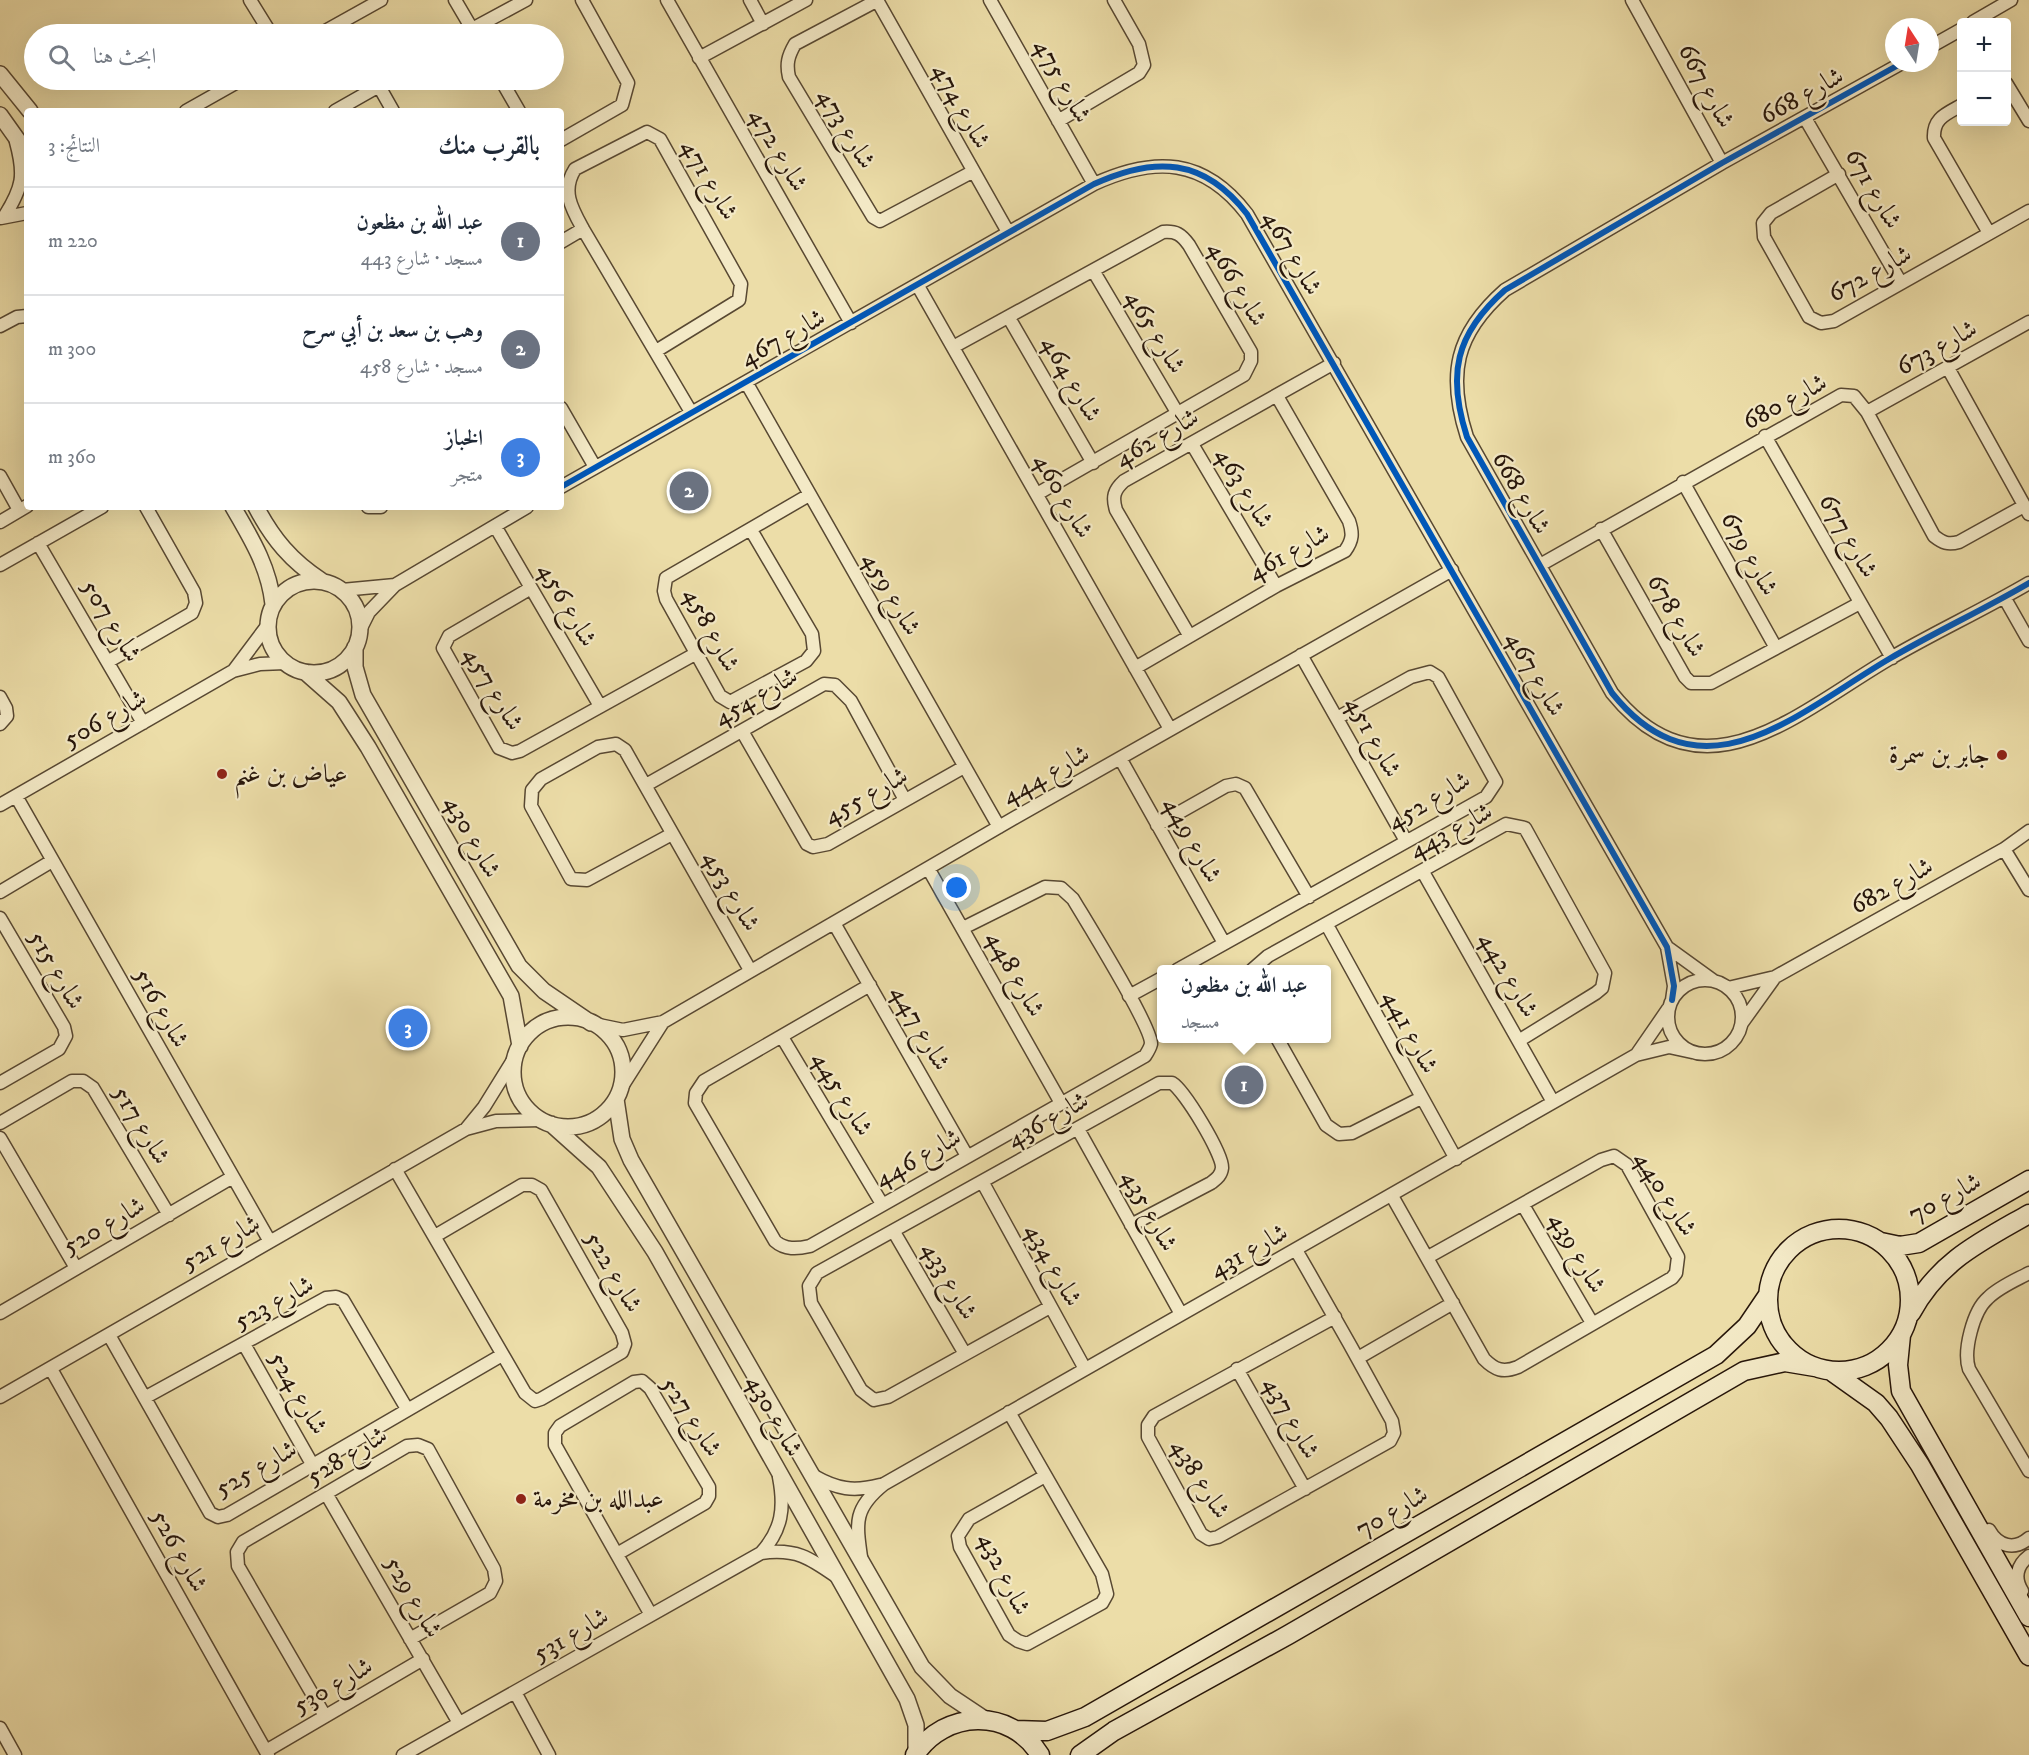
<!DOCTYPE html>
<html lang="ar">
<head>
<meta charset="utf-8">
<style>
  body { margin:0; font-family:"IM FELL DW Pica",Amiri,serif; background:#f6f6f7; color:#1f2937; direction:rtl }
  .controls { position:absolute; right:18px; top:18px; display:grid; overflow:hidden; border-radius:6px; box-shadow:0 6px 24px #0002 }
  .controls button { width:54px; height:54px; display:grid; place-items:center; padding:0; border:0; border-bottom:2px solid #e0e1e3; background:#fff; color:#1f2937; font:30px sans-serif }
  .compass { position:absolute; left:1885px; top:18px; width:54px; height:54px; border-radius:50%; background:#fff; box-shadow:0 6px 24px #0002; rotate:348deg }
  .you { position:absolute; left:957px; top:888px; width:21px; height:21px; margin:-15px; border:4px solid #fff; border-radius:50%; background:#1a73e8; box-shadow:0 0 0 9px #1a73e833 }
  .badge { display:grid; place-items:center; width:39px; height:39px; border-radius:50%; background:#db2777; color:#fff; font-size:20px; font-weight:700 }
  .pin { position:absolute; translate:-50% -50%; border:3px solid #fff; box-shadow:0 2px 6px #0006 }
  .popup { position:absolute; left:1157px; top:965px; width:174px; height:78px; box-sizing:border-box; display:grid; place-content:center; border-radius:6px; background:#fff; filter:drop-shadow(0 2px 4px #0005); font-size:20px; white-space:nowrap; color:#747a83 }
  .popup b { font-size:22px; color:#1f2937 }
  .popup::after { content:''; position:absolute; left:50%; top:100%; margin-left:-12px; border:12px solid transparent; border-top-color:#fff }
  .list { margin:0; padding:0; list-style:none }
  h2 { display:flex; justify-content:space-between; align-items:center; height:78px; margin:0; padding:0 24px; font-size:26px }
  h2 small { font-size:20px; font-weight:400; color:#747a83 }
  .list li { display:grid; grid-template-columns:39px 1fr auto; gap:18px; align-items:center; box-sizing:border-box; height:108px; padding:0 24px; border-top:2px solid #e0e1e3 }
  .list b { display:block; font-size:22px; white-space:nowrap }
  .list p { margin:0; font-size:20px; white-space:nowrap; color:#747a83 }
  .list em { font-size:20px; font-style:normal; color:#747a83 }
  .icon { flex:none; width:33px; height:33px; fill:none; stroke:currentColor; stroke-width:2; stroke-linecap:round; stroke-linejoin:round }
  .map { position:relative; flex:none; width:2029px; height:1755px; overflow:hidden; direction:ltr }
  .search { position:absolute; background:#fff; box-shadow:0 6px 24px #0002; left:24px; top:24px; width:540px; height:66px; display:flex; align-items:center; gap:15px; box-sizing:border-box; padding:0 21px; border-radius:33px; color:#747a83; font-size:22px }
  .panel { position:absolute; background:#fff; box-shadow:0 6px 24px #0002; left:24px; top:108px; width:540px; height:402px; border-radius:6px; direction:rtl }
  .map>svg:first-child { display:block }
</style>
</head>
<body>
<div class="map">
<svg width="2029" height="1755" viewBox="0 0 2029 1755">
  <rect width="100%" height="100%" fill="#ecdda8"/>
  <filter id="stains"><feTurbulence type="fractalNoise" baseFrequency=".00333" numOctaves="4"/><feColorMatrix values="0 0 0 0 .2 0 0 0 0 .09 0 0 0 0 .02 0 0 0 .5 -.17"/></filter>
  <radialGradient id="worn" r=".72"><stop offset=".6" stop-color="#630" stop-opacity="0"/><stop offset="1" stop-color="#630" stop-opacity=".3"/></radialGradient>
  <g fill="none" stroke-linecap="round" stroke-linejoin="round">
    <g stroke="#584832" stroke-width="15">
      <path id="minor" d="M250 0 271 34
        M455 0 475 34
        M667 0 851 323
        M750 0 763 24
        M877 0 1008 232
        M878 0 795 44C788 56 786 64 789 77L873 217 880 221 972 172
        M990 0 1094 184
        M1632 0 1722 163
        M342 22 350 34
        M1973 22 2011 0
        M472 29 526 0
        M320 34 381 0
        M1930 47 1962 29
        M699 58 806 0
        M1902 63 1722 163 1505 290C1455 334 1447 375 1467 437L1612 693C1702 805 1797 713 1889 659 1935 632 1983 610 2029 583
        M501 80 519 111
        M376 81 393 111
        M2006 83 2029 121
        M1962 105C1946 114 1933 118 1934 138L1989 233
        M186 111 241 80
        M335 111 379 86
        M1805 118 1901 283
        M1058 121 1139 73 1144 65 1139 44 1114 0
        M561 140 622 105 628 83 582 0
        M1839 174 1771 213 1763 223 1764 237 1809 317 1821 323 1834 321 2029 211
        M4 217C23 187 25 175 16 142
        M1 218 27 213
        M561 242 583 229
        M1094 272 1178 414
        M918 286 1170 729
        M1009 318 1093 463
        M0 326 17 317 27 316
        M953 347 1163 232C1176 231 1181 234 1189 245L1251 352V361L1244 375 1037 494
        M656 351 739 300 741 284 660 139 647 132 575 169C561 191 572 209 583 229L691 412
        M1948 368 2029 514
        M746 382 999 827
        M561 408 595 467
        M1867 412 2029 322
        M1765 436 1892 658
        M1192 444 1276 586
        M0 476 19 510
        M1683 482 1776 648
        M561 487 1094 184C1155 156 1204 158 1247 214L1667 947 1674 986 1672 1000
        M368 507H381
        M0 522 27 506
        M495 526 600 706
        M1601 529 1685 677 1691 683H1711L1860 603
        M751 530 812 634 814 651 806 661 730 702 720 696 666 599 664 591 666 578 809 495
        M38 543 143 723
        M0 565 102 507
        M1540 565 1841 395 1854 396 1867 412 1934 536C1943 543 1948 545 1959 542L2024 506
        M531 588 449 636 443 648 499 748 512 753 520 751 695 654
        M342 590 395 585
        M2004 597 2029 641
        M360 630 369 612 395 585 527 507
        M1189 635 1116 510C1112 497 1114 490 1124 481L1334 363
        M1301 655 1406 841
        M109 661 192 613 196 603 194 592 146 507
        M1135 668 1276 586 1345 551C1353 540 1353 533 1349 521L1277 396
        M234 670 267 626
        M0 697 6 708 7 716 0 724
        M742 731 807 844 813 847 828 844 964 767
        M1120 758 1224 943
        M646 785 824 684 835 685 851 701 905 800
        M16 796 269 1240
        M0 805 233 671 260 664 285 663
        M1157 825 1226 786 1236 784 1245 788 1309 897
        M672 834 587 880 571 879 531 806 532 790 541 779 598 747 616 744 625 750 750 970
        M2004 849 2029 890
        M928 868 1061 1103
        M1423 872 1553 1102
        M0 892 52 861
        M0 918 64 1027 66 1036 59 1049 0 1083
        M834 923 967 1156
        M1327 925 1456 1159
        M1667 947 1714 981
        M1177 970 1486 797 1496 782 1438 677 1430 672 1411 677 1337 718
        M1252 970 1268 956 1506 824 1525 828 1605 973 1602 988 1596 993 1520 1040
        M1668 1017a37 37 0 1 1 74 0a37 37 0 1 1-74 0Z
        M870 985 704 1081 696 1093 695 1103 775 1241C785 1250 797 1249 810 1246L1145 1056C1147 1053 1150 1048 1151 1044 1152 1027 1086 921 1073 899L1061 888 1045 887 963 928
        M1728 988 1775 977 2004 849 2029 831
        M1129 996 1162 978
        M1742 1023 1775 977
        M594 1024 623 1030 663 1022 1016 817 1452 570
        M782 1037 882 1204
        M1277 1038 1326 1125 1339 1134 1352 1133 1421 1098
        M1637 1054 1668 1009
        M621 1088 663 1022
        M0 1123 72 1081H83L93 1088 169 1215
        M466 1129 484 1107 515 1057
        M1078 1129 1181 1314
        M0 1138 76 1268
        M395 1169 525 1393 535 1401 541 1399 622 1352 625 1344 622 1333 541 1190 532 1185H522L435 1236
        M983 1183 1085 1369
        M1392 1196 1484 1359C1495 1370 1503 1373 1518 1367L1672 1278 1676 1273 1678 1257 1627 1165 1614 1156 1601 1160 1428 1257
        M1523 1205 1592 1323
        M894 1232 965 1354
        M1296 1250C1329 1307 1361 1364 1392 1421L1394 1433 1390 1441 1218 1537 1209 1539 1201 1534 1148 1437V1425L1154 1416 1335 1317
        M2029 1273C2016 1280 1999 1287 1988 1298 1973 1311 1963 1351 1969 1369L2029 1471
        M1050 1307 888 1397 874 1400 861 1390 811 1303 809 1286 817 1273 1159 1083H1172C1184 1090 1223 1154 1222 1168 1221 1176 1216 1179 1211 1183L1131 1225
        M0 1313 231 1178
        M109 1335 210 1513 218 1517 227 1515 502 1355
        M244 1344 312 1464
        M1358 1358 1453 1303
        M51 1369 268 1755
        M1237 1369 1305 1489
        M0 1397 466 1129 496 1121 541 1120
        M146 1397 326 1298 336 1297 343 1300 407 1409
        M1009 1412 1102 1574 1107 1594 1102 1603 1027 1644 1018 1641 1009 1635 960 1547 958 1536 969 1519 1045 1476
        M814 1476C837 1489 853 1492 880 1485
        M327 1495 459 1723
        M1989 1530C1998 1546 2014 1551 2029 1538
        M761 1553C796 1548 810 1558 837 1577
        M617 1554 705 1503 709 1496V1487L650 1388 642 1381 634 1382 560 1426 555 1433V1445L651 1615
        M861 1557C856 1522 854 1508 884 1484L1636 1055 1669 1047 1692 1052
        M2022 1591C2014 1578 2017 1565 2029 1556
        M515 1692 549 1755
        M325 1716 238 1566 237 1552 243 1542 407 1446 418 1445 428 1449 494 1569 496 1581 490 1593 410 1639
        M0 1728 15 1755
        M266 1751 423 1659
        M403 1755 761 1553C782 1530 785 1508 779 1477"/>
    </g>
    <g stroke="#584832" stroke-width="18">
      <path id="tertiary" d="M0 74 30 111
        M0 115 27 153
        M233 507C251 538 269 567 273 604
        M256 507C273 539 291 561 322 581
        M268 627a46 46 0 1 1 92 0a46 46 0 1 1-92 0Z
        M355 647V667L363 695 519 966 544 991 591 1023
        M305 672 339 702 368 747 511 996 520 1046
        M513 1072a55 55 0 1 1 110 0a55 55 0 1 1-110 0Z
        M616 1099 622 1139 631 1160 922 1667 950 1696 986 1720
        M551 1124 599 1167 655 1252 907 1699 916 1725V1753"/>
    </g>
    <g stroke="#27160a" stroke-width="21">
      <path id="secondary" d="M1768 1300a71 71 0 1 1 142 0a71 71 0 1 1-142 0Z
        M1881 1242 1900 1246 1919 1243 2029 1180
        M1911 1313C1939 1261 1980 1242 2029 1214
        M1901 1335 1898 1365 1901 1391 2029 1617
        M1831 1371 1876 1403 1889 1418 1920 1465 2029 1656
        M1016 1730 1047 1731 1085 1717 1716 1355 1747 1326 1768 1295
        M915 1755C944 1710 1011 1707 1040 1755
        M1080 1755 1114 1731 1288 1635 1744 1371 1785 1362 1815 1367"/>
    </g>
    <use href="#minor" stroke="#f3e9c6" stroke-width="12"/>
    <use href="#tertiary" stroke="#f3e9c6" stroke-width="15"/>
    <use href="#secondary" stroke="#f3e9c6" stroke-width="18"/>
    <g stroke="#f3e9c6" stroke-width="10">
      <path id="cycleway" d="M1902 63 1722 163 1505 290C1455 334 1447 375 1467 437L1612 693C1702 805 1797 713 1889 659 1935 632 1983 610 2029 583
        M561 487 1094 184C1155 156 1204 158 1247 214L1667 947 1674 986 1672 1000"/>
    </g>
    <use href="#cycleway" stroke="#0057b8" stroke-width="6"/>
  </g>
  <g fill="#8f2418" stroke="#f3e9c6" stroke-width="2">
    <circle cx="2002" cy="755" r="6"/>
    <circle cx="222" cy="774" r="6"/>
    <circle cx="521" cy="1499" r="6"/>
  </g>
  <g text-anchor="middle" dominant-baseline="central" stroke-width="4.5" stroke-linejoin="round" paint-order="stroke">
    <g font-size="26" fill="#27160a" stroke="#f3e9c6">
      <text transform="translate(1062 81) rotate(61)">شارع 475</text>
      <text transform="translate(1706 86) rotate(62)">شارع 667</text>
      <text transform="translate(1802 96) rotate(-29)">شارع 668</text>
      <text transform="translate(961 106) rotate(61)">شارع 474</text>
      <text transform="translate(846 129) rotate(59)">شارع 473</text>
      <text transform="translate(778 150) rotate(60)">شارع 472</text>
      <text transform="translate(709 180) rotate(60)">شارع 471</text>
      <text transform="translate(1873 189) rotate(60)">شارع 671</text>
      <text transform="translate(1292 253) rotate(60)">شارع 467</text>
      <text transform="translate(1870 274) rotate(-29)">شارع 672</text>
      <text transform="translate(1237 284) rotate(60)">شارع 466</text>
      <text transform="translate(1155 332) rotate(59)">شارع 465</text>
      <text transform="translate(783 338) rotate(-29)">شارع 467</text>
      <text transform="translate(1937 348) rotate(-29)">شارع 673</text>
      <text transform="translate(1071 379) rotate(60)">شارع 464</text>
      <text transform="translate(1785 402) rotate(-28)">شارع 680</text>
      <text transform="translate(1157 438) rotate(-30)">شارع 462</text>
      <text transform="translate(1244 488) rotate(59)">شارع 463</text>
      <text transform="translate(1521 493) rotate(60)">شارع 668</text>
      <text transform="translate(1063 496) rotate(60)">شارع 460</text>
      <text transform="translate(1848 536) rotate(60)">شارع 677</text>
      <text transform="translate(1289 553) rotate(-29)">شارع 461</text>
      <text transform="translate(1749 554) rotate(61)">شارع 679</text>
      <text transform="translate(891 594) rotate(60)">شارع 459</text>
      <text transform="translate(567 605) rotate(60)">شارع 456</text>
      <text transform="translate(1676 616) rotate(60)">شارع 678</text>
      <text transform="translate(111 621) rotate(59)">شارع 507</text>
      <text transform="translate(711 630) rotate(62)">شارع 458</text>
      <text transform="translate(1535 674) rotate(60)">شارع 467</text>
      <text transform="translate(493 689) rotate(59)">شارع 457</text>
      <text transform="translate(756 697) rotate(-30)">شارع 454</text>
      <text transform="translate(105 719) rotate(-30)">شارع 506</text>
      <text transform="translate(1373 737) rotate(61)">شارع 451</text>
      <text transform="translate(1046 775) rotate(-29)">شارع 444</text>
      <text transform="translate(866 796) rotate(-29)">شارع 455</text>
      <text transform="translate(1429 801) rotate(-30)">شارع 452</text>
      <text transform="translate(1451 831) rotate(-28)">شارع 443</text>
      <text transform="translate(472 837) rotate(61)">شارع 430</text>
      <text transform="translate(1192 840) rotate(61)">شارع 449</text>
      <text transform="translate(1892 886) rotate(-29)">شارع 682</text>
      <text transform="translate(731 891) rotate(60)">شارع 453</text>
      <text transform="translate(56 970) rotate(60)">شارع 515</text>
      <text transform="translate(1015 974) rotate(61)">شارع 448</text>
      <text transform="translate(1508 975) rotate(60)">شارع 442</text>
      <text transform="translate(161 1008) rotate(61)">شارع 516</text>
      <text transform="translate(920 1028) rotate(60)">شارع 447</text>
      <text transform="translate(1410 1032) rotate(62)">شارع 441</text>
      <text transform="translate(842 1094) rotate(59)">شارع 445</text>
      <text transform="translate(1048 1120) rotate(-29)">شارع 436</text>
      <text transform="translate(141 1125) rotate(59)">شارع 517</text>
      <text transform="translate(918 1158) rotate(-29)">شارع 446</text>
      <text transform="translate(1665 1194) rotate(58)">شارع 440</text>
      <text transform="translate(1945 1198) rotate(-28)">شارع 70</text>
      <text transform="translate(1149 1211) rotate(61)">شارع 435</text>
      <text transform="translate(104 1226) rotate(-30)">شارع 520</text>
      <text transform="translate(221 1243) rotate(-30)">شارع 521</text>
      <text transform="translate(1249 1251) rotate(-29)">شارع 431</text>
      <text transform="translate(1577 1253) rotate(60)">شارع 439</text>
      <text transform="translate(1053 1265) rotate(61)">شارع 434</text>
      <text transform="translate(613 1272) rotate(60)">شارع 522</text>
      <text transform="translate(949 1281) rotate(60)">شارع 433</text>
      <text transform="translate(274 1303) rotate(-28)">شارع 523</text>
      <text transform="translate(298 1393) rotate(60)">شارع 524</text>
      <text transform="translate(774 1416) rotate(61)">شارع 430</text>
      <text transform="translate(691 1417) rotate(57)">شارع 527</text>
      <text transform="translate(1291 1418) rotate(61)">شارع 437</text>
      <text transform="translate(347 1456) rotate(-31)">شارع 528</text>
      <text transform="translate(256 1469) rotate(-29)">شارع 525</text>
      <text transform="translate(1200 1479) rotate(58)">شارع 438</text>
      <text transform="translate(1392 1512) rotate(-30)">شارع 70</text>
      <text transform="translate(179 1551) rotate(61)">شارع 526</text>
      <text transform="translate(1004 1574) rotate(64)">شارع 432</text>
      <text transform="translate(413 1597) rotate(60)">شارع 529</text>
      <text transform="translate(571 1635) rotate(-30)">شارع 531</text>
      <text transform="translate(333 1686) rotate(-30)">شارع 530</text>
    </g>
    <g font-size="26" fill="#27160a" stroke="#f3e9c6" text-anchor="start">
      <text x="1990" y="755" text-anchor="end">جابر بن سمرة</text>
      <text x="234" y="774">عياض بن غنم</text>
      <text x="533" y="1499">عبدالله بن مخرمة</text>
    </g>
  </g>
  <rect width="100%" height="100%" filter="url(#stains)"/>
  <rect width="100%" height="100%" fill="url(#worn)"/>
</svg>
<div class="controls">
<button>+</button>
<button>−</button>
</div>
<svg class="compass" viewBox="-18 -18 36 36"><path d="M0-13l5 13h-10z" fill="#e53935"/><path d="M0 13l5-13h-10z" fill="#747a83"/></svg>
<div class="you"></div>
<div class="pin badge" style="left:1244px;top:1085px;background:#6b7280">1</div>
<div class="popup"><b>عبد الله بن مظعون</b>مسجد</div>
<div class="pin badge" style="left:689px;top:491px;background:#6b7280">2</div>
<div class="pin badge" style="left:408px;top:1028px;background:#3f7fe0">3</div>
<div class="search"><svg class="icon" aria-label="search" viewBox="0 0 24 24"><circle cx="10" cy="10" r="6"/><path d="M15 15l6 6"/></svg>ابحث هنا</div>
<section class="panel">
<h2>بالقرب منك<small>النتائج: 3</small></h2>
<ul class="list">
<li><span class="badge" style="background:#6b7280">1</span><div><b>عبد الله بن مظعون</b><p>مسجد · شارع 443</p></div><em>220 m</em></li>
<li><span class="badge" style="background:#6b7280">2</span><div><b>وهب بن سعد بن أبي سرح</b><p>مسجد · شارع 458</p></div><em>300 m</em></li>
<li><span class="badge" style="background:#3f7fe0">3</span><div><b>الخباز</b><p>متجر</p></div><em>360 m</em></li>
</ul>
</section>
</div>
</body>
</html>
